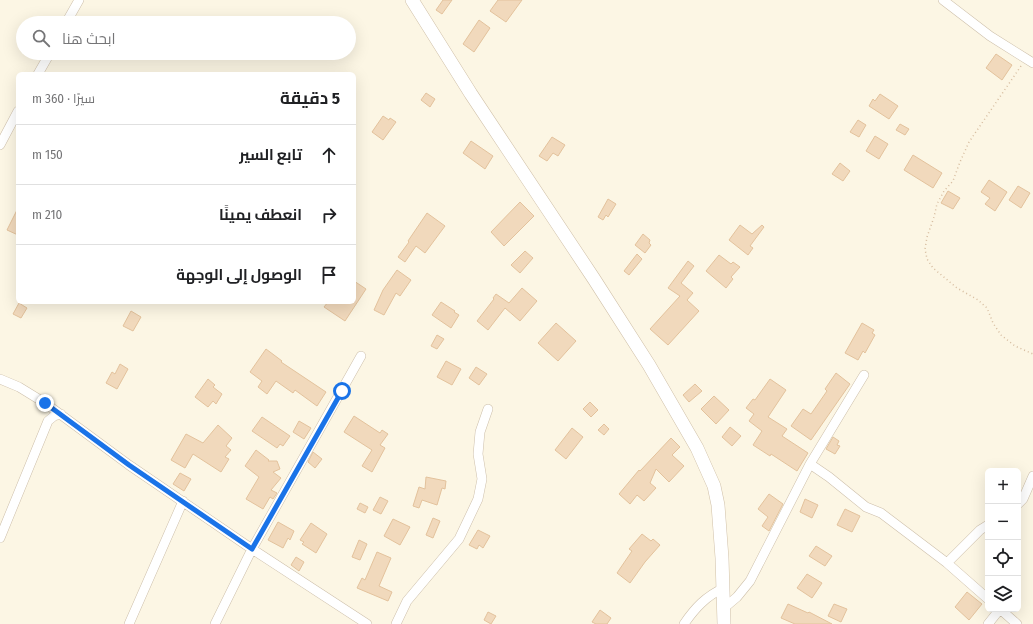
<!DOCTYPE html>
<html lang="ar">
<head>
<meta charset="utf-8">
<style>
  body { margin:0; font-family:"Fira Sans Condensed",Cairo,sans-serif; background:#f6f6f6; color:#202124; direction:rtl }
  .controls { position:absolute; right:12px; bottom:12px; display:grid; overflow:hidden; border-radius:6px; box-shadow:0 4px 16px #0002 }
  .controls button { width:36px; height:36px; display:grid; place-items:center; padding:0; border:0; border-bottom:1px solid #e0e0e0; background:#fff; color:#202124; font:20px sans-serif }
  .stop { position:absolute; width:12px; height:12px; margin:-9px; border:3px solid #1a73e8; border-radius:50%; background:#fff }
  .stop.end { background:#1a73e8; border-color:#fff; box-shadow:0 1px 4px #0008 }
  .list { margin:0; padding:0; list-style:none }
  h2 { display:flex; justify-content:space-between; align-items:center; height:52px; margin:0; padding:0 16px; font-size:17px }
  h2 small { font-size:13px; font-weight:400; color:#757577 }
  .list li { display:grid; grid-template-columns:26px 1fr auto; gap:12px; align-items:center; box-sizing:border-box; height:60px; padding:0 16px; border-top:1px solid #e0e0e0 }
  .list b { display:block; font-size:15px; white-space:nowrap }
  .list em { font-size:13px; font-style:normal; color:#757577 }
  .icon { flex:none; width:22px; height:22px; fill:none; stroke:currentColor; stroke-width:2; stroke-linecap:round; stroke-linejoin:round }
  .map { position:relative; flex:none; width:1033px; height:624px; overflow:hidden; direction:ltr }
  .search { position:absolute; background:#fff; box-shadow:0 4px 16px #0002; left:16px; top:16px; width:340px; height:44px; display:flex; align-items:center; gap:10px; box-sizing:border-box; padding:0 14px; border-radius:22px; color:#757577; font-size:15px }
  .panel { position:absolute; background:#fff; box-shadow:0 4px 16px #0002; left:16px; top:72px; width:340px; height:232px; border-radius:6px; direction:rtl }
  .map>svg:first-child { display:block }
</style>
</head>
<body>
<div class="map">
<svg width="1033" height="624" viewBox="0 0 1033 624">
  <rect width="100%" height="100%" fill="#fcf6e4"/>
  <path fill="#f1d9bc" stroke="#e3c29c" d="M443 0H452L442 14 436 10Z
    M498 0H522L506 22 490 11Z
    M479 20 490 28 474 52 463 44Z
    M996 54 1012 65 1002 80 986 68Z
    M426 93 435 99 430 107 421 100Z
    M880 94 898 106 889 119 869 106 873 99 875 101Z
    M383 116 389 120 390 118 396 122 383 140 372 132Z
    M858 120 866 125 859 137 850 132Z
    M900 124 909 129 905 135 896 130Z
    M875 136 888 144 879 159 866 151Z
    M552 137 565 145 558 156 553 153 547 161 539 156Z
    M471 141 493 156 485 169 463 153Z
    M913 155 942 173 933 188 904 170Z
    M840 163 850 171 843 181 832 174Z
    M989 180 1007 192 995 211 985 204 990 198 981 192Z
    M1018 186 1030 193 1021 208 1009 200Z
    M948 191 960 198 953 209 941 203Z
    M608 199 616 204 608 217 606 215 603 220 598 217Z
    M520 202 534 216 504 246 491 232Z
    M18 208V235L7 230Z
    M427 213 445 226 425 253 416 246 405 262 398 257 409 242 408 241Z
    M740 225 752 234 762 225 764 227 750 246 753 248 748 255 729 240Z
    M643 234 650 240 649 243 651 245 645 253 635 245Z
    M525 251 533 258 520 273 511 265Z
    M637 254 642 259 629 275 624 271Z
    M719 255 731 264 733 262 740 267 731 277 733 279 726 288 706 271Z
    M688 261 694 266 681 283 693 293 687 300 699 311 668 345 650 329 680 296 668 288Z
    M397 270 411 280 400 296 396 293 384 315 374 310 383 290Z
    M354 281 366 289 345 321 324 307 328 302H354Z
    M522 288 537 301 520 321 505 308 488 330 477 321 494 299 493 298 496 294 509 303Z
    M441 302 455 311 454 312 459 315 451 328 432 315Z
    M19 303 27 308 21 318 13 314Z
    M131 311 141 317 133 331 123 326Z
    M556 323 576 341 558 361 538 343Z
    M862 323 874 330 872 333 875 335 865 353 863 351 858 360 845 353Z
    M437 335 444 339 437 349 431 346Z
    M266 349 282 361 281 362 326 392 317 406 295 390 293 393 276 381 267 394 258 387 262 381 250 372Z
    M446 361 461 369 452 385 437 377Z
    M120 364 128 369 117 389 106 383 112 372 115 374Z
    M476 367 487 374 479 385 469 378Z
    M836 373 850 384 811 440 791 426 803 409 811 414 827 391 825 389Z
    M208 379 215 385 213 387 222 394 216 404 213 401 208 407 195 397Z
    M770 379 786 390 768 417 787 429 782 436 808 453 797 471 771 454 770 456 753 445 762 431 749 421 754 414 746 408 753 399 755 400Z
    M695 384 702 391 689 402 683 395Z
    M714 396 729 410 716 424 701 409Z
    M590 402 598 410 591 417 583 409Z
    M354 416 380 433 382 430 388 434 380 445 385 448 372 472 362 466 372 450 344 432Z
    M262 417 290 436 283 446 280 444 277 448 252 431Z
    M299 421 311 428 304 439 293 432Z
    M604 424 609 429 604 435 598 430Z
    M218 425 232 438 226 446 231 450 225 457 229 459 221 472 193 454 185 468 171 460 186 434 203 443Z
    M730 427 741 436 732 446 722 437Z
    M572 428 583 437 566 459 555 450Z
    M833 437 839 441 837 445 840 446 835 454 826 449Z
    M671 438 680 447 672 455 684 466 669 482 656 469 650 483 656 488 644 501 637 495 630 504 619 494 639 470 640 471Z
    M256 450 269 460 268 461H277L280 469 273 472 281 478 271 490 277 493 273 499 270 497 263 509 246 499 259 477 245 466Z
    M313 452 322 459 315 468 308 462Z
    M180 473 191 479 184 491 173 484Z
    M426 477 446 481 445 489 442 488 437 505 422 500 419 508 413 506 419 487 425 489Z
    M769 494 783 504 769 531 762 526 768 517 758 509Z
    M380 497 388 501 381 514 373 510Z
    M805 499 818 505 812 518 800 512Z
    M360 503 368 507 365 513 357 509Z
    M845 509 860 516 852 532 837 525Z
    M433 518 440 521 433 538 426 535Z
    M393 519 410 527 400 545 384 536Z
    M278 522 294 531 290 540 288 538 283 548 268 540Z
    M311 523 327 534 316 553 302 544 304 542 300 540Z
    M478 530 490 536 483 548 479 545 477 549 469 545Z
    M642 534 651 541 653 539 660 545 645 562 630 583 617 573 632 551 629 549Z
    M359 540 367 544 360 560 352 557Z
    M816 546 832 556 825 566 809 556Z
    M377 552 391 558 379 586 392 592 388 601 357 588 362 578 365 580Z
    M296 557 304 562 299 571 291 565Z
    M807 574 822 583 812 598 797 588Z
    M967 592 982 604 969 620 955 607Z
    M788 604 808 613 809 612 832 624H795L781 618Z
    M834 604 847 609 841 622 828 616Z
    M600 610 611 618 607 624H596L592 622Z
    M488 612 496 616 491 624 484 620Z"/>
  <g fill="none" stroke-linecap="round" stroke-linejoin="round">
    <g stroke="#cdbfaa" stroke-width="10">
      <path id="street" d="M943 0 990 36 1033 63
        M66 23 79 0
        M38 74 50 53
        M0 145 18 111
        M0 379 19 387 45 403 129 465 252 549 367 624
        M810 464 864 375
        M1018 504 1023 499 1033 476
        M0 538 48 421 54 416 61 414
        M947 563 988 599
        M724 608 737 597 750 581 810 464 829 477 866 507 881 513 947 563 980 530 988 525
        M1000 609 1017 624
        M129 624 183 501
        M215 624 252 549 361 356
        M396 624 407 601 459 539 478 499 482 479 478 454 480 432 488 409
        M684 624C695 608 706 596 724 588
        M988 624 1000 609"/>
    </g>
    <g stroke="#d0c0a8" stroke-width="14">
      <path id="secondary" d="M412 0 471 94 594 279 649 365 697 448 714 486 718 505 722 558 724 624"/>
    </g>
    <path stroke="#d6bc9f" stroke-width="1.5" stroke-dasharray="1 3" stroke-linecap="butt" d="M1021 66 969 142 960 162 953 181 944 191 937 204 934 217 927 237 925 249 927 259 933 268 957 288 978 300 987 308 993 323 1001 335 1015 346 1033 354"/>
    <use href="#street" stroke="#fff" stroke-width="9"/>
    <use href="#secondary" stroke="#fff" stroke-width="13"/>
  </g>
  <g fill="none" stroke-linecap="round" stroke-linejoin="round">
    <path stroke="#1a73e8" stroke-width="5" d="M45 403 129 465 252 549 342 391"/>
  </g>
</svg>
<div class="controls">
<button>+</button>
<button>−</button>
<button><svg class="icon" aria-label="locate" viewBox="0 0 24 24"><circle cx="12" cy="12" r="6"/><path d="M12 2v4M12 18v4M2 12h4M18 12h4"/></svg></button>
<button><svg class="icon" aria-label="layers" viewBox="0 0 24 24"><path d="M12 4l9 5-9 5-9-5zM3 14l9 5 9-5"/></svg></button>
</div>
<div class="stop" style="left:342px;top:391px"></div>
<div class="stop end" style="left:45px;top:403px"></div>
<div class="search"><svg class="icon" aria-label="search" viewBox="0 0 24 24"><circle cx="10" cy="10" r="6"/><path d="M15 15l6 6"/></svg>ابحث هنا</div>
<section class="panel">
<h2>5 دقيقة<small>سيرًا · 360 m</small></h2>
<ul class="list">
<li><svg class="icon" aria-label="ahead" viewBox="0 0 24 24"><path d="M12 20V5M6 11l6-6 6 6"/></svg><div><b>تابع السير</b></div><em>150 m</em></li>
<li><svg class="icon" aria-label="right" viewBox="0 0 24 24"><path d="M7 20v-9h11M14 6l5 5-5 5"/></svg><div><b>انعطف يمينًا</b></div><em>210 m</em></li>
<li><svg class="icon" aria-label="arrive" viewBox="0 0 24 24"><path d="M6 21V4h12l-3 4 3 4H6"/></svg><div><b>الوصول إلى الوجهة</b></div></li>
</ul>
</section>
</div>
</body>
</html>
